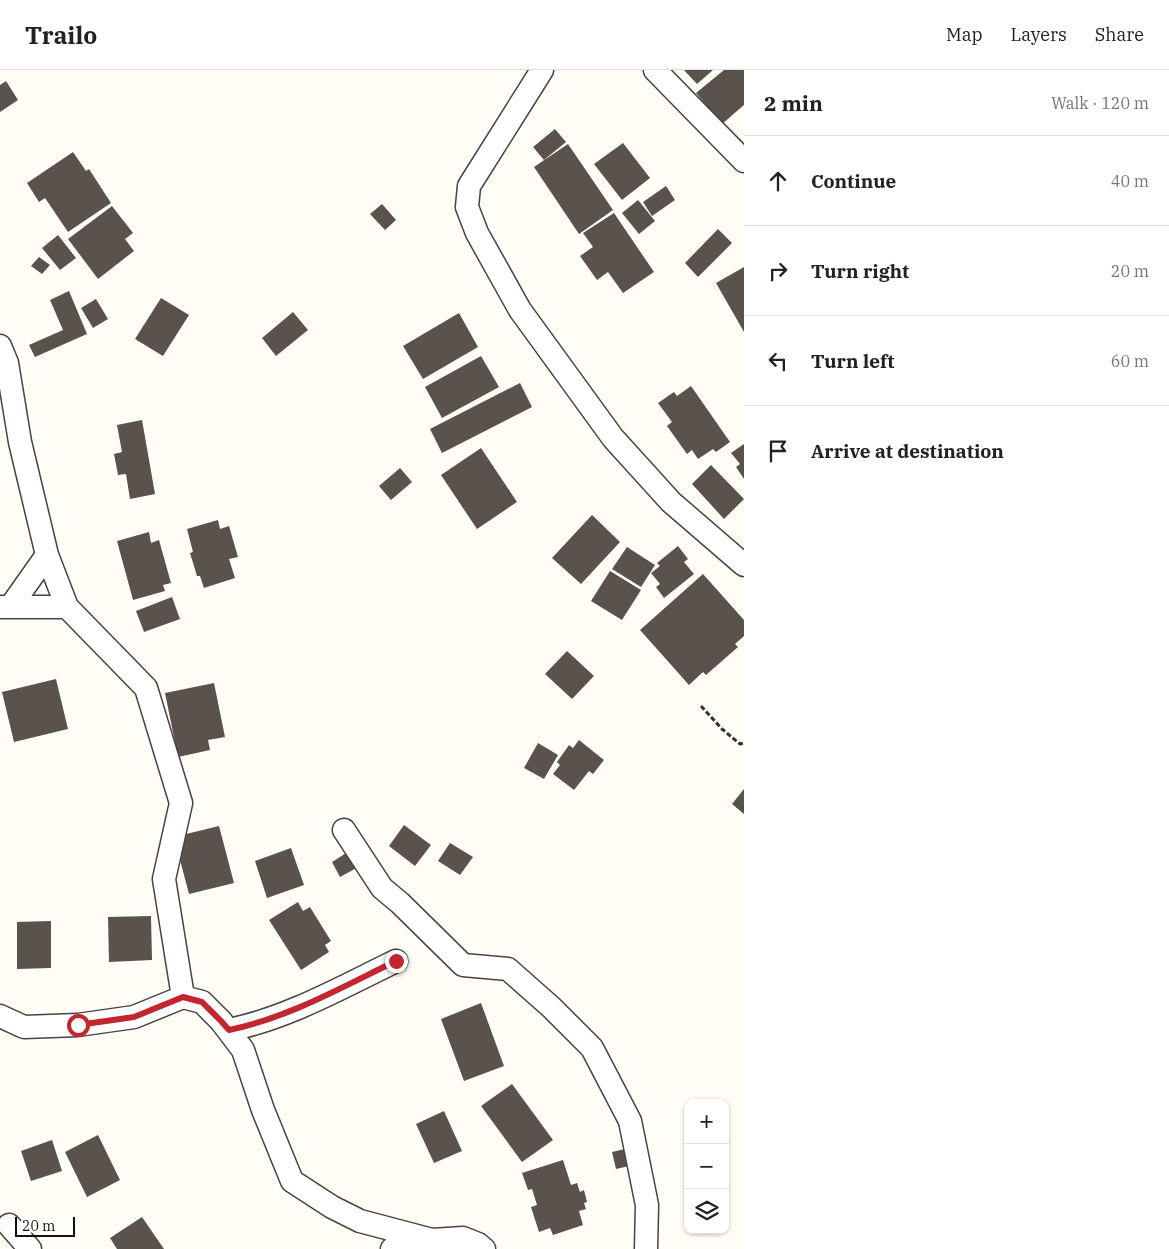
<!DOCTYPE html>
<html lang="en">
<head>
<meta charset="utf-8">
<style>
  body { margin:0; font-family:"IBM Plex Serif",serif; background:#f2f2f2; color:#222 }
  .controls { position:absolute; right:15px; bottom:15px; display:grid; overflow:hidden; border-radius:10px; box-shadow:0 1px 4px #0004 }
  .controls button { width:45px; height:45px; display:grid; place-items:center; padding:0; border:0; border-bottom:1px solid #e0e0e0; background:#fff; color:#222; font:25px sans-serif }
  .scale { position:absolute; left:15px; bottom:12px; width:60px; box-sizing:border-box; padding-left:5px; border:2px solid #111; border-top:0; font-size:14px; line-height:18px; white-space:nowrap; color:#111; -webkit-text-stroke:4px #fff; paint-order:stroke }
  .stop { position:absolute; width:15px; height:15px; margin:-11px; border:4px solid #c4262e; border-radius:50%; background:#fff }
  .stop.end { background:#c4262e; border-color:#fff; box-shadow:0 1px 5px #0008 }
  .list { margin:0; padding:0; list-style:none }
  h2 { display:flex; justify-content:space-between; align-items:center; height:65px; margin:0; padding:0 20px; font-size:21px }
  h2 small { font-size:16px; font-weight:400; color:#767676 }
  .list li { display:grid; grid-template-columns:32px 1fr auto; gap:15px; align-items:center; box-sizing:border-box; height:90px; padding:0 20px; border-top:1px solid #e0e0e0 }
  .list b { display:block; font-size:19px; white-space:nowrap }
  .list em { font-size:16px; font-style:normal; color:#767676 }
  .icon { flex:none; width:28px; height:28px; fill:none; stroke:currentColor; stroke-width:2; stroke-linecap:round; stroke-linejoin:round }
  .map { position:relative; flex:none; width:744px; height:1179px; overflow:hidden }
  header { display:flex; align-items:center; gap:30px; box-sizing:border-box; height:70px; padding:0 25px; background:#fff; border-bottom:1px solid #e0e0e0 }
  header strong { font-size:24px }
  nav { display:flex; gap:28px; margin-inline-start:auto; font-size:18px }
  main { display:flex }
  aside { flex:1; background:#fff }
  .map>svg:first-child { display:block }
</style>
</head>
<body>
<header>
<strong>Trailo</strong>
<nav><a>Map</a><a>Layers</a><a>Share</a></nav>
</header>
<main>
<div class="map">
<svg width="744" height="1179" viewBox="0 0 744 1179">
  <rect width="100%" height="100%" fill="#fffdf5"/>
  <path fill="#5a524d" d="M684 0H713L697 14Z
    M724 0H744V35L722 54 696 23Z
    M6 11 18 30 0 42V15Z
    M555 59 566 72 544 90 533 77Z
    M623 73 650 108 622 130 594 94Z
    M568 74 613 140 579 164 534 97Z
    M73 82 86 101 89 99 111 133 68 162 45 128 39 132 27 113Z
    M666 116 675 130 652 146 643 132Z
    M638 130 655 151 639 164 622 143Z
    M382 134 396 150 385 160 370 144Z
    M112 136 133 163 125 169 134 181 98 209 68 169Z
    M614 143 654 202 623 223 608 202 597 210 580 186 593 177 583 163Z
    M718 159 732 173 698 207 685 193Z
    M58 165 76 188 60 200 42 178Z
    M39 187 50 195 42 204 31 196Z
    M744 197V262L716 213Z
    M69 221 87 264 35 287 29 275 63 260 50 230Z
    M161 228 189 245 163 286 135 269Z
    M96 229 108 249 93 258 81 238Z
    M293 242 308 260 276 286 262 268Z
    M459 243 478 277 423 309 403 276Z
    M481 286 499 317 442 348 425 317Z
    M520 313 532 337 442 383 430 359Z
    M691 316 730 372 716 382 713 379 698 389 692 380 687 384 667 356 672 352 658 333 674 322 677 326Z
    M142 350 155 424 130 429 126 404 118 405 114 384 122 382 117 355Z
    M744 374V409L736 397 740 394 731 383Z
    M481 378 517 432 477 459 441 405Z
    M711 395 744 429 724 449 692 414Z
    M400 398 412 412 391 430 379 416Z
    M592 445 620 472 581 514 552 488Z
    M218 450 220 459 229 456 238 487 229 489 235 508 204 518 200 506H197L190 483 193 482 187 459Z
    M149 462 151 473 159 470 171 513 163 515 165 521 133 530 117 471Z
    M678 476 688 489 684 492 694 504 664 528 656 517 660 514 651 503 660 496 657 493Z
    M627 477 655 495 641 517 612 499Z
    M610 501 641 520 622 550 591 531Z
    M703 504 744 550V566L735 574 738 577 706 605 703 602 689 615 640 560Z
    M172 527 180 549 144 562 136 541Z
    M567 581 594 606 572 629 545 604Z
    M56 609 68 659 14 672 2 622Z
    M214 613 225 667 208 670 210 680 178 687 165 623Z
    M579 670 604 690 593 704 589 701 574 720 553 704 560 695 557 692 569 675 573 678Z
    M538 673 558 685 544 709 524 698Z
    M744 719V744L732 734Z
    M404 755 431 775 415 796 389 776Z
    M219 756 234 813 189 824 174 767Z
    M450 773 473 787 460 805 438 791Z
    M291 778 304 815 267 828 255 791Z
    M351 780 360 796 340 807 332 792Z
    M298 832 303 841 310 837 331 871 325 875 329 882 301 900 269 850Z
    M151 846 152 890 109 892 108 847Z
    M51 851V898L17 899V852Z
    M481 933 504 996 464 1011 441 949Z
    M512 1014 553 1070 522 1092 481 1036Z
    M444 1041 462 1081 434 1093 416 1054Z
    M98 1065 120 1110 87 1127 65 1082Z
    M52 1070 62 1101 31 1111 21 1081Z
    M625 1079 629 1096 616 1099 612 1082Z
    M563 1090 571 1115 577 1113 580 1122 584 1120 587 1132 584 1133 586 1139 579 1141 583 1155 553 1165 550 1158 539 1162 531 1137 537 1135 532 1119 528 1120 522 1103Z
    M142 1147 164 1179H117L110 1168Z"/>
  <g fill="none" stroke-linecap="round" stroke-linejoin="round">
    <g stroke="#444" stroke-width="25">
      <path id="street" d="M542 0 469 116 467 137 477 163 520 240 613 368 671 432 744 495
        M655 0 744 91
        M0 276 7 293 20 372 47 485 67 537 146 618 181 733 164 809 183 927
        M11 536 47 485
        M0 537H67
        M344 760 382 818 400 833 463 895 508 899 551 937 592 978 630 1051 647 1135 646 1179
        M0 946 24 957 78 955 134 947 183 927 202 932 221 951 243 980 263 1040 292 1111 332 1137 360 1151 432 1170 463 1168 478 1174 484 1179
        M229 960C288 948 342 917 396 891
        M9 1155 30 1179
        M392 1179H402L431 1171"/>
    </g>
    <path stroke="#333" stroke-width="3" stroke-dasharray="5 2.5" stroke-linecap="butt" d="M701 636 722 659 740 674 744 673"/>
    <use href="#street" stroke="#fff" stroke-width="22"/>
  </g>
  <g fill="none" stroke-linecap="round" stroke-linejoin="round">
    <path stroke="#c4262e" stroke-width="6" d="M78 955 134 947 183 927 202 932 221 951 229 960C288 948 342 917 396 891"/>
  </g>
</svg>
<div class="controls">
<button>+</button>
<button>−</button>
<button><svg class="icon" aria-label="layers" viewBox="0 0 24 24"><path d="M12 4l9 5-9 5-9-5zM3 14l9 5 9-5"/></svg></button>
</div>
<div class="scale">20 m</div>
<div class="stop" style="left:78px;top:955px"></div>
<div class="stop end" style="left:396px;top:891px"></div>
</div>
<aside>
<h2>2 min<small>Walk · 120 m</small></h2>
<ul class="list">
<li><svg class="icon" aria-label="ahead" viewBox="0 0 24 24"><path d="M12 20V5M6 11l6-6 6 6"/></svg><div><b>Continue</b></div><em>40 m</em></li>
<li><svg class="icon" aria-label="right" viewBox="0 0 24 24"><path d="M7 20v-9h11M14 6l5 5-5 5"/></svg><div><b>Turn right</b></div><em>20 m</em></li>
<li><svg class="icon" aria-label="left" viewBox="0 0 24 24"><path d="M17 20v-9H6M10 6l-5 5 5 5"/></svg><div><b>Turn left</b></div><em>60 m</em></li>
<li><svg class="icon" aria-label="arrive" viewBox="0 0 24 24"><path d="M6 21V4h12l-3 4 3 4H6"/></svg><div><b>Arrive at destination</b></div></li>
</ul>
</aside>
</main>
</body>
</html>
